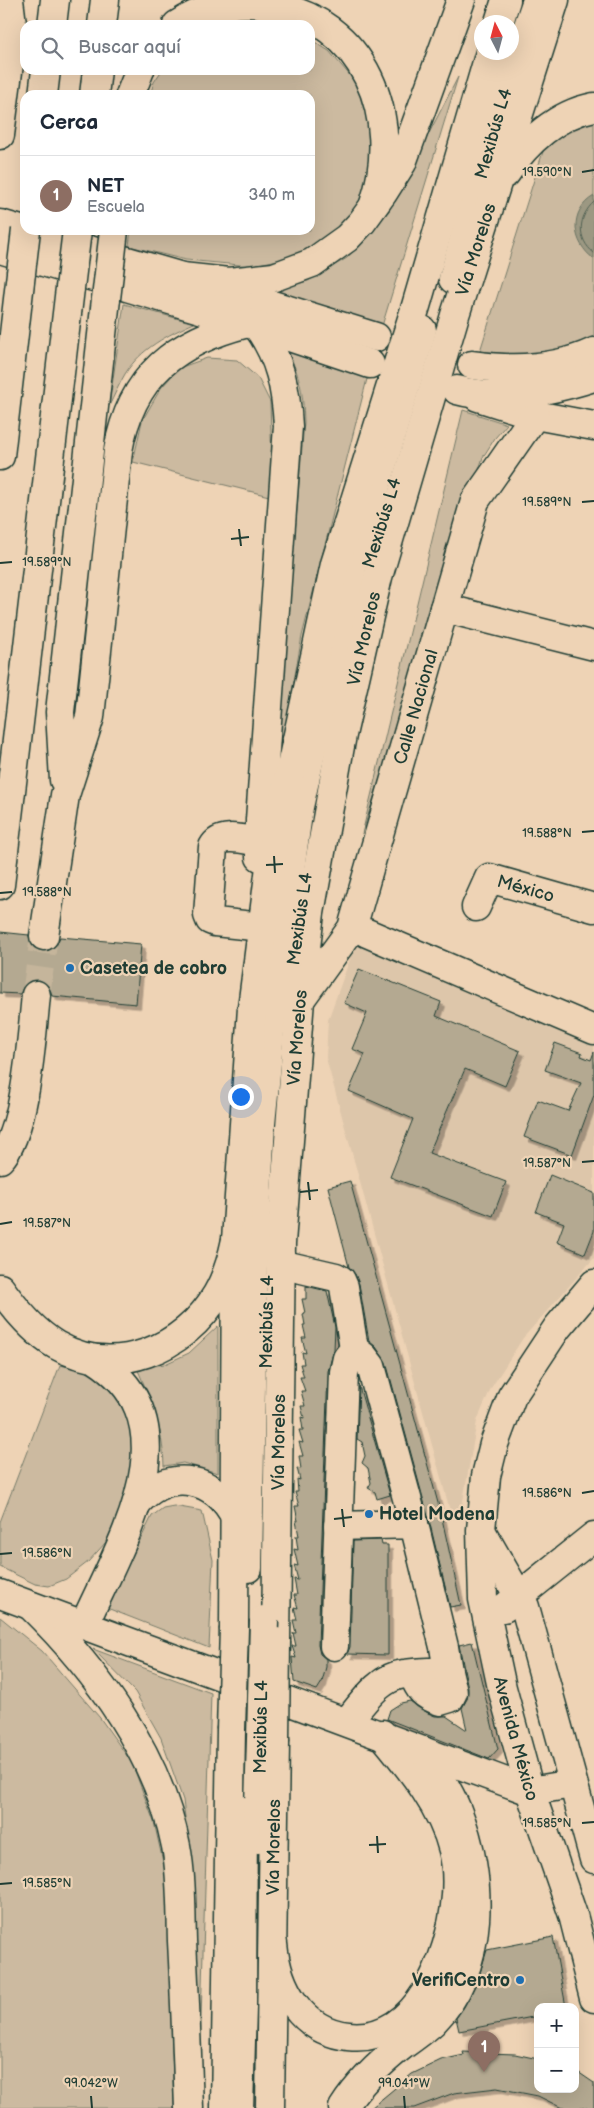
<!DOCTYPE html>
<html lang="es">
<head>
<meta charset="utf-8">
<style>
  body { margin:0; font-family:"Balsamiq Sans",sans-serif; background:#f6f6f7; color:#1f2937 }
  .controls { position:absolute; right:15px; bottom:15px; display:grid; overflow:hidden; border-radius:10px; box-shadow:0 5px 20px #0002 }
  .controls button { width:45px; height:45px; display:grid; place-items:center; padding:0; border:0; border-bottom:1px solid #e0e1e3; background:#fff; color:#1f2937; font:25px sans-serif }
  .compass { position:absolute; left:474px; top:15px; width:45px; height:45px; border-radius:50%; background:#fff; box-shadow:0 5px 20px #0002; rotate:354deg }
  .you { position:absolute; left:240px; top:1096px; width:18px; height:18px; margin:-12px; border:4px solid #fff; border-radius:50%; background:#1a73e8; box-shadow:0 0 0 8px #1a73e833 }
  .badge { display:grid; place-items:center; width:32px; height:32px; border-radius:50%; background:#b45309; color:#fff; font-size:16px; font-weight:700 }
  .pin { position:absolute; translate:-50% -41px; filter:drop-shadow(0 1px 2px #0008) }
  .pin::after { content:''; position:absolute; top:26px; width:18px; height:15px; background:inherit; clip-path:polygon(0 0,100% 0,50% 100%) }
  .list { margin:0; padding:0; list-style:none }
  h2 { display:flex; justify-content:space-between; align-items:center; height:65px; margin:0; padding:0 20px; font-size:21px }
  h2 small { font-size:16px; font-weight:400; color:#747a83 }
  .list li { display:grid; grid-template-columns:32px 1fr auto; gap:15px; align-items:center; box-sizing:border-box; height:80px; padding:0 20px; border-top:1px solid #e0e1e3 }
  .list b { display:block; font-size:19px; white-space:nowrap }
  .list p { margin:0; font-size:16px; white-space:nowrap; color:#747a83 }
  .list em { font-size:16px; font-style:normal; color:#747a83 }
  .icon { flex:none; width:28px; height:28px; fill:none; stroke:currentColor; stroke-width:2; stroke-linecap:round; stroke-linejoin:round }
  .map { position:relative; flex:none; width:594px; height:2108px; overflow:hidden }
  .search { position:absolute; background:#fff; box-shadow:0 5px 20px #0002; left:20px; top:20px; width:295px; height:55px; display:flex; align-items:center; gap:12px; box-sizing:border-box; padding:0 18px; border-radius:15px; color:#747a83; font-size:19px }
  .panel { position:absolute; background:#fff; box-shadow:0 5px 20px #0002; left:20px; top:90px; width:295px; height:145px; border-radius:15px }
  .map>svg:first-child { display:block }
</style>
</head>
<body>
<div class="map">
<svg width="594" height="2108" viewBox="0 0 594 2108">
  <defs>
    <filter id="shadow"><feDropShadow dx="4.5" dy="4.5" stdDeviation="0" flood-color="#0004"/></filter>
  </defs>
  <rect width="100%" height="100%" fill="#eed3b5"/>
  <filter id="ink" filterUnits="userSpaceOnUse"><feTurbulence type="fractalNoise" baseFrequency=".02" numOctaves="2"/><feDisplacementMap in="SourceGraphic" scale="10" xChannelSelector="R" yChannelSelector="G"/><feConvolveMatrix kernelMatrix="1 2 1 2 8 2 1 2 1" color-interpolation-filters="sRGB"/></filter>
  <g filter="url(#ink)">
    <path fill="#ddc6aa" d="M356 942 594 1043V1258L523 1338 491 1388 477 1421 460 1518H452L326 1058 328 1020Z"/>
    <path fill="#ccbaa0" stroke="#767c6a" d="M310 39 329 51 353 79 369 115 374 151 357 213 325 240 287 258 250 266 186 260 129 246 131 230H310V95H150L154 82 162 70H310Z
      M458 77 382 326 264 292 308 281 347 258 389 211Z
      M594 118V336L562 350 522 355 480 351 546 142Z
      M124 304 194 323C168 335 141 348 125 374 119 384 114 396 109 406Z
      M285 346 368 375 302 636 274 793 304 422C303 390 300 375 285 346Z
      M207 358 237 360 258 378 270 402 273 497 133 462 142 421 161 388 179 368Z
      M463 410 507 424 495 438 483 457 362 834Z
      M218 1326V1473L183 1463 164 1466C163 1428 152 1403 137 1368L165 1364 189 1353Z
      M60 1365 99 1374 111 1386 126 1410 135 1445 134 1483 116 1531 88 1562 66 1579 49 1586 35 1584 0 1567V1522Z
      M174 1506 202 1511 213 1560 209 1648 107 1608 152 1516 163 1508Z
      M0 1617 42 1651 100 1718 132 1763 154 1822 166 1875 174 2108H0Z
      M93 1649 211 1693 200 2051 188 1843 183 1800 161 1738 135 1692Z"/>
    <path fill="#9c9882" stroke="#6a7463" d="M594 196V259C572 243 568 211 594 196Z"/>
    <g fill="none" stroke-linecap="round" stroke-linejoin="round">
      <path stroke="#516153" stroke-width="1" d="M594 202C578 216 576 239 594 253"/>
    </g>
    <path fill="#b4a991" stroke="#1f3d34" filter="url(#shadow)" d="M0 932 29 935 30 942 34 948 42 951 50 950 56 946 60 937 141 944 136 1004 52 996 50 989 45 983 37 979 30 981 24 986 20 994 0 993Z
      M359 969 441 1002 436 1016 520 1051 505 1086 465 1069 429 1153 506 1182 493 1216 390 1177 413 1119 349 1091 365 1054 352 1049 367 1013 344 1003Z
      M555 1043 582 1053 581 1056 591 1060 594 1052V1095L572 1155 524 1137 538 1100 568 1111 581 1083 545 1070Z
      M550 1175 594 1193V1231L585 1254 557 1242 564 1223 536 1212Z
      M350 1181 441 1514 461 1605 450 1607 429 1520 386 1362 376 1347 369 1341 359 1284 355 1274 349 1267 328 1187Z
      M306 1286 327 1291 335 1327 334 1350 328 1371 318 1645 320 1654 326 1659V1667L322 1682 317 1690 294 1682 292 1657 296 1658 292 1646H296L293 1633H296L293 1620H297L294 1607 298 1608 294 1595H297L294 1579 298 1580 294 1565 298 1566 294 1549 298 1550 296 1536H299L296 1521H298L295 1506H299L295 1492H298L297 1479 300 1480 297 1468 301 1469 299 1456H303L299 1442 303 1443 299 1430H303L301 1417 304 1418 301 1406H305L301 1391H305L300 1377H304L300 1364H304L302 1352 306 1353 302 1338H306L303 1325H305L303 1314 305 1313 302 1299H306Z
      M359 1386 390 1495 377 1499 375 1492 368 1488 371 1483 368 1468 362 1463 365 1456 362 1442 357 1439Z
      M381 1540 382 1545H388V1655L347 1654 350 1647 353 1541Z
      M472 1642 498 1749 489 1759 387 1719 390 1710 401 1703 410 1701 428 1713 435 1716H446L467 1730 462 1708 467 1699 468 1688 459 1645Z
      M553 1937 566 2007H538V2016L459 2031 456 2018 464 2007 477 1982 487 1950Z
      M463 2052 515 2054 538 2059V2089H575V2070L594 2083V2108H562L538 2096 497 2088 454 2093 414 2108H371L412 2074 441 2060 464 2055Z"/>
    <g fill="none" stroke-linecap="round" stroke-linejoin="round">
      <path stroke="#c5b59b" stroke-width="28" stroke-dasharray="28 14" stroke-linecap="butt" d="M36 995 44 936"/>
      <g stroke="#1f3d34" stroke-width="31">
        <g id="minor">
          <path id="s1" d="M453 279 501 104 537 0"/>
          <path d="M478 397 535 415 594 426"/>
          <path d="M444 608 594 646"/>
          <path d="M260 842C245 840 221 832 213 847L208 915 210 920 215 922 263 927"/>
          <path id="s2" d="M476 907 489 878 594 908"/>
          <path d="M367 933 594 1030"/>
          <path id="s3" d="M300 1000 352 928 475 501 535 415"/>
          <path d="M280 1264 336 1277 341 1280 344 1287 354 1349 347 1358 344 1372 334 1646"/>
          <path id="s4" d="M594 1284 557 1328 512 1396 494 1444 486 1476 481 1530 483 1599 502 1688 530 1791 573 1915 594 1998"/>
          <path d="M354 1349 364 1357 371 1366 414 1524"/>
          <path d="M338 1526 414 1524 444 1647 448 1671C433 1672 418 1672 404 1674 379 1677 362 1704 347 1722"/>
          <path d="M483 1534 525 1607 594 1859"/>
          <path d="M248 1568 253 1266 261 1124 277 961 299 807 353 564 422 330"/>
          <path d="M504 1608 594 1536"/>
          <path d="M413 1674C419 1690 424 1696 440 1701L450 1698 453 1692 448 1671"/>
          <path d="M258 1839 261 1739"/>
          <path d="M239 2108 242 2007 243 1811"/>
        </g>
      </g>
      <g stroke="#1f3d34" stroke-width="31">
        <g id="major">
          <path d="M499 22 506 0"/>
          <path d="M506 173C526 142 557 114 594 107"/>
          <path d="M0 224 182 277 376 337"/>
          <path d="M0 249 257 326 370 364"/>
          <path d="M182 277 229 282 274 277 312 263 347 238 362 222 383 193 402 163 461 0"/>
          <path d="M257 326C280 357 286 389 288 426L260 820V857"/>
          <path d="M472 365C513 371 555 370 594 352"/>
          <path d="M457 390C499 402 553 390 594 377"/>
          <path d="M137 1503C169 1467 216 1476 236 1519"/>
          <path d="M31 1606C97 1671 158 1754 176 1846 182 1878 181 1910 182 1941 185 1997 187 2052 189 2108"/>
          <path d="M234 1628 236 1240 252 1008 271 859 335 564 416 306 490 52"/>
          <path id="s5" d="M276 1642 281 1243 300 1000 310 913 342 735 378 577 455 315 555 0"/>
          <path d="M273 1944C277 1987 301 2031 348 2036 364 2038 381 2034 395 2025 442 1995 466 1902 453 1850 442 1806 410 1768 382 1734"/>
          <path d="M225 2108 231 1730"/>
          <path id="s6" d="M270 2108 275 1742"/>
          <path d="M343 2108C359 2083 380 2063 403 2045 413 2038 424 2030 433 2022 486 1968 484 1876 457 1810 448 1789 436 1770 423 1751"/>
        </g>
      </g>
      <g stroke="#1f3d34" stroke-width="31">
        <path id="highway" d="M52 25 55 0
          M102 25 105 0
          M177 25C204 7 236 0 268 5 365 19 403 118 374 204
          M43 95 46 70
          M94 95 97 70
          M130 95 140 70
          M0 135 13 32 9 0
          M0 456 21 273
          M64 780 60 712 106 299
          M0 885 70 288
          M44 936 65 795 90 717 118 451C131 375 176 341 248 323
          M0 1159C26 1133 32 1033 36 995
          M0 1288C15 1309 34 1332 56 1345 115 1379 185 1349 217 1294 227 1277 232 1259 236 1240
          M0 1594 530 1791 573 1784
          M84 1625C120 1544 197 1423 95 1359"/>
      </g>
      <use href="#minor" stroke="#eed3b5" stroke-width="28"/>
      <use href="#major" stroke="#eed3b5" stroke-width="28"/>
      <use href="#highway" stroke="#eed3b5" stroke-width="28"/>
      <g stroke="#1f3d34" stroke-width="31" stroke-linecap="butt">
        <path id="minor-bridge" d="M261 1739 264 1620"/>
      </g>
      <g stroke="#1f3d34" stroke-width="31" stroke-linecap="butt">
        <path id="major-bridge" d="M231 1730 234 1628
          M275 1742 276 1642"/>
      </g>
      <g stroke="#1f3d34" stroke-width="31" stroke-linecap="butt">
        <path id="highway-bridge" d="M21 273 26 230
          M70 288 77 230
          M106 299 114 230"/>
      </g>
      <use href="#minor-bridge" stroke="#eed3b5" stroke-width="28"/>
      <use href="#major-bridge" stroke="#eed3b5" stroke-width="28"/>
      <use href="#highway-bridge" stroke="#eed3b5" stroke-width="28"/>
    </g>
  </g>
  <path fill="none" stroke="#1f3d34" stroke-width="2" d="M582 172 594 170M582 502 594 501M239 529 241 546M231 539 249 537M0 563 12 562M582 832 594 831M274 856 275 873M266 865 283 864M0 893 12 892M582 1162 594 1161M308 1182 310 1200M300 1192 318 1190M0 1224 12 1222M582 1493 594 1491M342 1509 344 1527M334 1519 352 1517M0 1554 12 1553M582 1823 594 1822M377 1836 378 1853M369 1845 386 1844M0 1884 12 1883M91 2096 92 2108M404 2096 405 2108"/>
  <g fill="#1f6fb2" stroke="#eed3b5" stroke-width="2">
    <circle cx="70" cy="968" r="5"/>
    <circle cx="369" cy="1514" r="5"/>
    <circle cx="520" cy="1980" r="5"/>
  </g>
  <g text-anchor="middle" dominant-baseline="central" stroke-width="4.5" stroke-linejoin="round" paint-order="stroke">
    <g font-size="18" fill="#1f3d34" stroke="#eed3b5">
      <text stroke="none"><textPath href="#s1" startOffset="151">Mexibús L4</textPath></text>
      <text stroke="none"><textPath href="#s5" startOffset="1415">Vía Morelos</textPath></text>
      <text transform="translate(382 523) rotate(-73)">Mexibús L4</text>
      <text stroke="none"><textPath href="#s5" startOffset="1010">Vía Morelos</textPath></text>
      <text stroke="none"><textPath href="#s3" startOffset="319">Calle Nacional</textPath></text>
      <text stroke="none"><textPath href="#s2" startOffset="70">México</textPath></text>
      <text transform="translate(300 919) rotate(-82)">Mexibús L4</text>
      <text stroke="none"><textPath href="#s5" startOffset="605">Vía Morelos</textPath></text>
      <text transform="translate(267 1322) rotate(-89)">Mexibús L4</text>
      <text stroke="none"><textPath href="#s5" startOffset="200">Vía Morelos</textPath></text>
      <text transform="translate(261 1727) rotate(-89)">Mexibús L4</text>
      <text stroke="none"><textPath href="#s4" startOffset="490">Avenida México</textPath></text>
      <text stroke="none"><textPath href="#s6" startOffset="261">Vía Morelos</textPath></text>
    </g>
    <g font-size="18" font-weight="bold" fill="#1f3d34" stroke="#eed3b5" text-anchor="start">
      <text x="80" y="968">Casetea de cobro</text>
      <text x="379" y="1514">Hotel Modena</text>
      <text x="510" y="1980" text-anchor="end">VerifiCentro</text>
    </g>
  </g>
  <g font-size="12" text-anchor="middle" fill="#1f3d34" stroke="#eed3b5" stroke-width="4.5" stroke-linejoin="round" paint-order="stroke">
    <text x="547" y="176">19.590°N</text>
    <text x="547" y="506">19.589°N</text>
    <text x="47" y="566">19.589°N</text>
    <text x="547" y="837">19.588°N</text>
    <text x="47" y="896">19.588°N</text>
    <text x="547" y="1167">19.587°N</text>
    <text x="47" y="1227">19.587°N</text>
    <text x="547" y="1497">19.586°N</text>
    <text x="47" y="1557">19.586°N</text>
    <text x="547" y="1827">19.585°N</text>
    <text x="47" y="1887">19.585°N</text>
    <text x="91" y="2087">99.042°W</text>
    <text x="404" y="2087">99.041°W</text>
  </g>
</svg>
<div class="controls">
<button>+</button>
<button>−</button>
</div>
<svg class="compass" viewBox="-18 -18 36 36"><path d="M0-13l5 13h-10z" fill="#e53935"/><path d="M0 13l5-13h-10z" fill="#747a83"/></svg>
<div class="you"></div>
<div class="pin badge" style="left:484px;top:2072px;background:#8d6e63">1</div>
<div class="search"><svg class="icon" aria-label="search" viewBox="0 0 24 24"><circle cx="10" cy="10" r="6"/><path d="M15 15l6 6"/></svg>Buscar aquí</div>
<section class="panel">
<h2>Cerca<small></small></h2>
<ul class="list">
<li><span class="badge" style="background:#8d6e63">1</span><div><b>NET</b><p>Escuela</p></div><em>340 m</em></li>
</ul>
</section>
</div>
</body>
</html>
